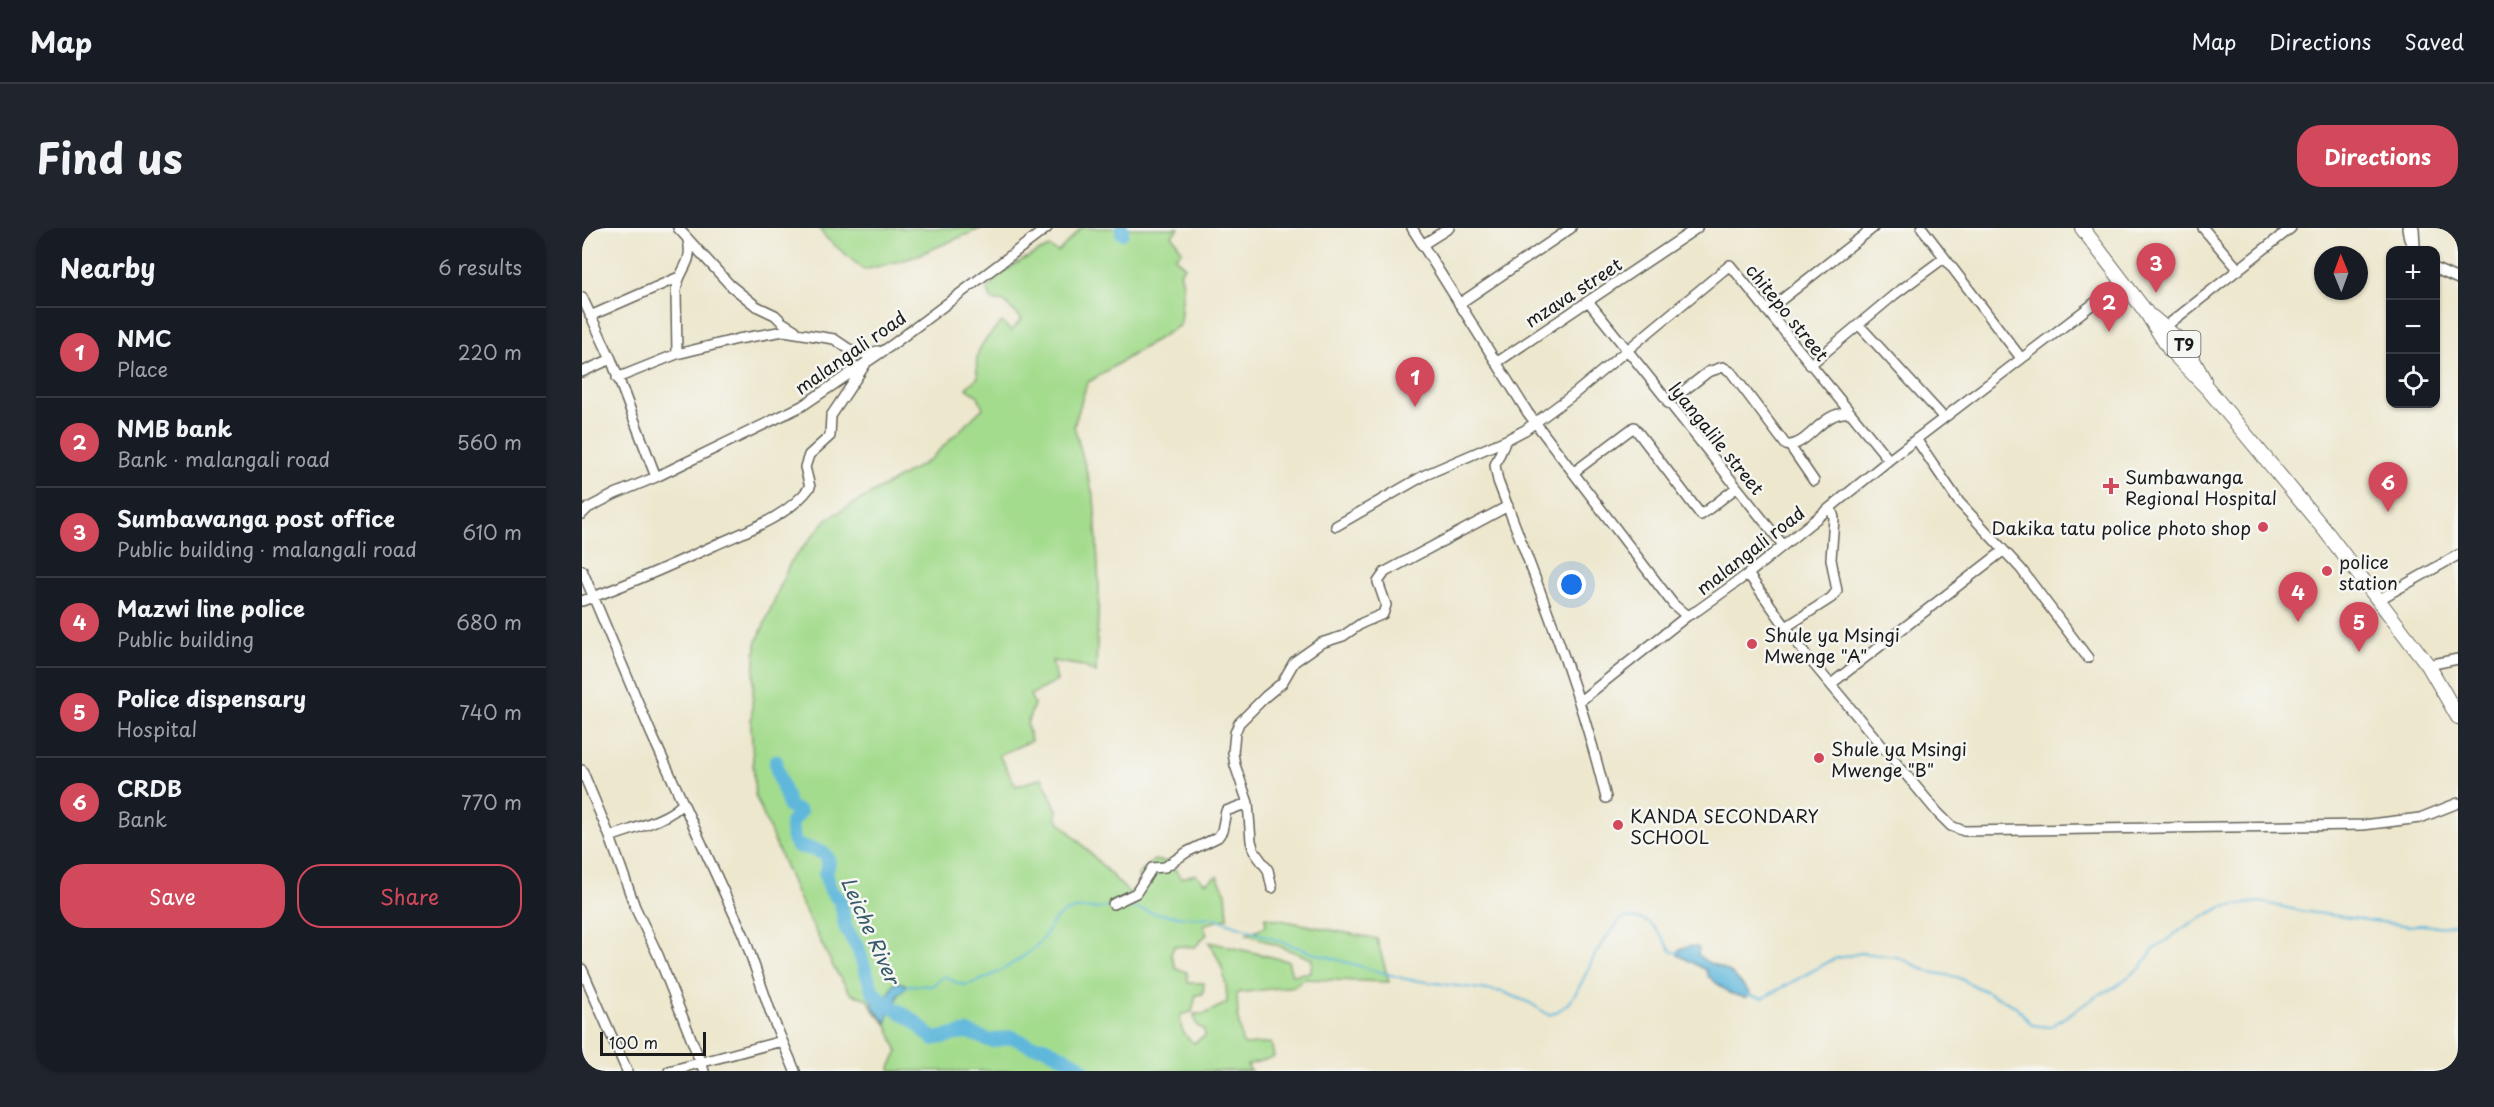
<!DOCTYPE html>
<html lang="en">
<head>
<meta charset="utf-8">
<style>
  body { margin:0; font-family:"Playpen Sans",sans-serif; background:#20242c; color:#f1f3f6 }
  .controls { position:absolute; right:18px; top:18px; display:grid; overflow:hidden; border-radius:12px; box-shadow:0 2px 4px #0004 }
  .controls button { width:54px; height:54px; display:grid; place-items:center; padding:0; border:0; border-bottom:2px solid #363941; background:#171b24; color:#f1f3f6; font:30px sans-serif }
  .compass { position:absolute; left:1732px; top:18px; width:54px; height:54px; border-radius:50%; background:#171b24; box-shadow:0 2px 4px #0004; rotate:359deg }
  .scale { position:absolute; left:18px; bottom:15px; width:106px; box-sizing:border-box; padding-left:6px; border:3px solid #1c1c1c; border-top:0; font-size:16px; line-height:21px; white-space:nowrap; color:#1c1c1c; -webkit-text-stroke:4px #f6f6f2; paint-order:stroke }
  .you { position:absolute; left:990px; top:357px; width:21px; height:21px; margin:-15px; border:4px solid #fff; border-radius:50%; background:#1a73e8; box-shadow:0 0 0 9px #1a73e833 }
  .badge { display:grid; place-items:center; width:39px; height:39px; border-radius:50%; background:#d1495b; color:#fff; font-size:20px; font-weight:700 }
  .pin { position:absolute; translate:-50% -50px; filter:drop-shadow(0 2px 3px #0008) }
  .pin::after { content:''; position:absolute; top:32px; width:21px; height:18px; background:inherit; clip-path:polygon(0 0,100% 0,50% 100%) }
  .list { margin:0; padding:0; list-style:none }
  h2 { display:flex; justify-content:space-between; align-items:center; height:78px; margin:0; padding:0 24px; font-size:26px }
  h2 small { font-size:20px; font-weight:400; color:#9ea1a6 }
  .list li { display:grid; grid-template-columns:39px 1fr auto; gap:18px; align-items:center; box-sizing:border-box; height:90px; padding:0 24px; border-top:2px solid #363941 }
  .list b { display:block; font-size:22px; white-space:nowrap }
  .list p { margin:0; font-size:20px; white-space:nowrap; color:#9ea1a6 }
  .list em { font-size:20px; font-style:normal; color:#9ea1a6 }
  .actions { display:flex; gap:12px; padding:18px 24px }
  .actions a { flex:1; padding:14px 0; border:2px solid #d1495b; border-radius:24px; text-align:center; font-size:21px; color:#d1495b }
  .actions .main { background:#d1495b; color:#fff }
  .icon { flex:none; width:33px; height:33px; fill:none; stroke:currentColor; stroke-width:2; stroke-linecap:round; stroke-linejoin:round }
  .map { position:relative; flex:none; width:1876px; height:843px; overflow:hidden; border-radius:24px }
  header { display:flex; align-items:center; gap:36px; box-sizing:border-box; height:84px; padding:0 30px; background:#171b24; border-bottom:2px solid #363941 }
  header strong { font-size:28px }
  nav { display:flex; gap:33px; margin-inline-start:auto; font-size:21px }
  .intro { display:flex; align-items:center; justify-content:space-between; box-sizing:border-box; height:144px; padding:0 36px }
  h1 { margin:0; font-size:42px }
  .button { padding:15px 27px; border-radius:24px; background:#d1495b; color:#fff; font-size:21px; font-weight:700 }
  main { display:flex; gap:36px; padding:0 36px }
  aside { flex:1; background:#171b24; border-radius:24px; box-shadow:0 2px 4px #0004 }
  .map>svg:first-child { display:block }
</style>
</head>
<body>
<header>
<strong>Map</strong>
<nav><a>Map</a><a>Directions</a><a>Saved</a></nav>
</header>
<div class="intro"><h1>Find us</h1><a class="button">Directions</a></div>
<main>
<aside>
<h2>Nearby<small>6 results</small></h2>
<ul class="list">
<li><span class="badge">1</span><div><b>NMC</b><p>Place</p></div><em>220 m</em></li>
<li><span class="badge">2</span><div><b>NMB bank</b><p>Bank · malangali road</p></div><em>560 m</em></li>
<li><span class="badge">3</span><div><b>Sumbawanga post office</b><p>Public building · malangali road</p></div><em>610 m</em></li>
<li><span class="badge">4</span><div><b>Mazwi line police</b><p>Public building</p></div><em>680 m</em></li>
<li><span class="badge">5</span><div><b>Police dispensary</b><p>Hospital</p></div><em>740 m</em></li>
<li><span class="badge">6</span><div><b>CRDB</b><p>Bank</p></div><em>770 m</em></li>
</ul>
<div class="actions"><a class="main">Save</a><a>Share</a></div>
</aside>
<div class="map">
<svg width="1876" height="843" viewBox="0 0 1876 843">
  <rect width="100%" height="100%" fill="#f6f6f2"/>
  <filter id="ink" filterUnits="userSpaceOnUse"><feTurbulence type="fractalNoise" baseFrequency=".0167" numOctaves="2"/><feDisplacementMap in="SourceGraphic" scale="12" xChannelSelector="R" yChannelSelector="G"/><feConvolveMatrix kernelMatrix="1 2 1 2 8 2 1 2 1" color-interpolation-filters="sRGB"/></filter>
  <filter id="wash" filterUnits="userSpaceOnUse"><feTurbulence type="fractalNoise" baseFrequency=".008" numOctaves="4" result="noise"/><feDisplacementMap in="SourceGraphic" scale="24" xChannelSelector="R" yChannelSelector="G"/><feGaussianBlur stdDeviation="1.35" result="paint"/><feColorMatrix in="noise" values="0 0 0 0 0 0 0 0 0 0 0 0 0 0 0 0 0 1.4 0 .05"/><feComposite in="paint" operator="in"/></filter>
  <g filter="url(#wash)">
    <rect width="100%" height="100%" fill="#ede7cd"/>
    <path fill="#a4dc8e" stroke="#607c55" stroke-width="1.5" d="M237 0H400L329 30 282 42 243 9Z
      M499 0H597L590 7 600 23 593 29 603 39 598 44 601 56 598 97 505 155 492 198 512 270 514 297 517 359 514 445 501 438 470 433 475 453 448 467 452 476 445 496 449 513 417 527 434 558 460 550 475 582 474 590 547 665 558 657 556 647 572 632 588 634 599 650 614 646 623 655 635 648 644 665 646 690 621 697 625 706 613 719 592 718 589 727 594 741 605 744 606 755H622L621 766 614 767 610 784 598 787C598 801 601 807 612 815L623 808 622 802 614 797 612 786H622L645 775C645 752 640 734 627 714L706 733 710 747 729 744 730 731 665 706 684 698 683 689 795 711 807 754 721 751 713 758 655 765 656 790 660 814 663 817 689 815 692 829 665 837 669 843H309L308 839 316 824 305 797 291 782 286 771 269 766 253 742 216 669 173 567 169 498 174 416 208 335 245 291 346 233 401 180 396 168 384 160 396 149C390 122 402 112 420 94L429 103 440 91 422 74 410 72 405 61C420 41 445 29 467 19L476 24Z"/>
    <path fill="#5eb7dc" stroke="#3d6a7c" stroke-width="1.5" d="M1108 718 1115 719 1117 721 1116 726C1126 738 1134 735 1146 743 1154 748 1161 758 1168 765L1164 770 1147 765 1126 748 1124 742 1096 727 1098 721Z
      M315 754 323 756 324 759 317 766 312 780 307 783 305 795 292 781 287 757 290 755C295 763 297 768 307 766L311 757Z"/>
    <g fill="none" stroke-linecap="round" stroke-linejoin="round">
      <path stroke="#5eb7dc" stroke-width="2" d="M540 676 571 685 602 689 633 690 728 724 823 751 921 764 948 775 967 787C997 777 1001 745 1017 720 1023 710 1032 700 1040 690 1070 688 1075 701 1090 724L1100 725
        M322 760 328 757 350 758 362 748C370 751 376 759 387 756 406 752 445 729 458 714 465 707 469 694 477 688 498 674 509 685 529 678
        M1164 767 1181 770 1252 731 1279 725 1315 729 1348 744 1375 749 1435 779 1450 797 1468 799 1518 766 1533 759 1560 738 1571 722 1604 698 1640 679 1678 674 1719 683 1828 698C1846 694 1856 703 1876 695"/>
      <path stroke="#5eb7dc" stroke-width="14" d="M540 5V0
        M194 533C194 550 204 562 207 579L218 584 209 595 211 611 215 618C231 622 256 622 243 646L249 663 259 674 263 698 276 721 291 764 305 776 331 792 351 811 386 804 409 813 430 809 449 818 462 819 495 836 502 843"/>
    </g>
  </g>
  <g filter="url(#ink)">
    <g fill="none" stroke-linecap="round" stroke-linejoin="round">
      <g stroke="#65635a" stroke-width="12">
        <path id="minor" d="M96 0 148 57 174 78 193 87 200 94 213 102
          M830 0 946 185 1091 376 1105 388 1116 382 1166 346 1307 232 1541 53
          M1340 0 1439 130
          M1621 0 1657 42
          M1825 0 1827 11 1835 22
          M1832 0 1833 18
          M840 17 867 0
          M1854 41 1876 51
          M0 69 29 131 74 249
          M1006 73 1201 317
          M877 76 989 0
          M1185 83 1291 0
          M8 88 97 49
          M1277 97 1362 190
          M1583 99 1709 0
          M95 126 94 63C96 41 112 37 106 12
          M914 135 1115 0
          M1228 137 1312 67 1362 30
          M0 144 29 131
          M35 150 95 126 156 111 202 103 252 111 270 123 282 126 296 123
          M1086 175 1126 144 1141 139 1149 144 1204 217C1226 220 1239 182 1268 185
          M1334 211 1377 274 1439 341 1506 430
          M924 212 913 237 916 253C956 358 998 460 1024 570
          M1208 218 1232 253
          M992 244 1052 199 1119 287 1154 260
          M0 286 6 280 33 266 74 249 220 178 310 117 465 0
          M754 298 843 247 924 212 943 202 992 166 1148 37 1307 232
          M0 342 69 505 162 708 191 791 213 843
          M1166 346 1224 427 1356 585 1369 598 1382 603 1781 597 1838 590 1876 575
          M1796 372 1876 327
          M0 373C45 357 88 338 131 318 164 303 206 289 228 259L223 239 227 227 248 208 249 188 283 137
          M1204 399 1249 370 1255 363 1249 331 1252 290 1249 280
          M1846 437 1876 431
          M1249 456 1421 323
          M998 473 1105 388
          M0 542 28 609 53 679 76 727 122 843
          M28 609C49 601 87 592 101 575
          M690 660 686 642 672 623 669 613 666 575 653 537 651 525 653 505 657 495 684 468 700 455 712 434 739 415 761 408 780 395 801 386 804 377 796 354 803 344 926 278
          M531 676 554 665 570 640 583 639 605 624 636 609 640 603 644 583 666 575
          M0 741 45 843
          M87 843 200 813"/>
      </g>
      <g stroke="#65635a" stroke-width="16">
        <path id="highway" d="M1500 0 1564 84 1588 122 1626 161 1742 301 1846 437 1876 489
          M1570 89 1603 117 1622 152"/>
      </g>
      <use href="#minor" stroke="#fff" stroke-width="9"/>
      <use href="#highway" stroke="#fff" stroke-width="14"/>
    </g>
  </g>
  <g fill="#d1495b" stroke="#f6f6f2" stroke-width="2">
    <path d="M1526 249h6v6h6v6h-6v6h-6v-6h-6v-6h6z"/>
    <circle cx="1681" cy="299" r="6"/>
    <circle cx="1745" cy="343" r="6"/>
    <circle cx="1170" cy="416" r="6"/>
    <circle cx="1237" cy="530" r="6"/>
    <circle cx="1036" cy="597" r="6"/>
  </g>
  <g text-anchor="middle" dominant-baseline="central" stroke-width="5" stroke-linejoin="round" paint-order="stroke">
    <rect fill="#f6f6f2" stroke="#5d5d5c" stroke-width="1.5" x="1585.5" y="103" width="33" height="26" rx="4.5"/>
    <g font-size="16" font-weight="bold" fill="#1c1c1c">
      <text x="1602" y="116">T9</text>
    </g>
    <g font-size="18" fill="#1c1c1c" stroke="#f6f6f2">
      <text transform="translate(991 64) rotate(-33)">mzava street</text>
      <text transform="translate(1206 84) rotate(51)">chitepo street</text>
      <text transform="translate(268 124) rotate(-35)">malangali road</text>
      <text transform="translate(1135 210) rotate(51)">lyangalile street</text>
      <text transform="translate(1168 322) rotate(-38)">malangali road</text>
    </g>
    <g font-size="18" fill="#1c1c1c" stroke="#f6f6f2" text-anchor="start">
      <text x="1543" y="248">Sumbawanga<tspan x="1543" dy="21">Regional Hospital</tspan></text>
      <text x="1669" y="299" text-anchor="end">Dakika tatu police photo shop</text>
      <text x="1757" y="333">police<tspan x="1757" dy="21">station</tspan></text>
      <text x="1182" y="406">Shule ya Msingi<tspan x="1182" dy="21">Mwenge "A"</tspan></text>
      <text x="1249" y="520">Shule ya Msingi<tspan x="1249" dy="21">Mwenge "B"</tspan></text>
      <text x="1048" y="587">KANDA SECONDARY<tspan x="1048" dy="21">SCHOOL</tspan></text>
    </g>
    <g font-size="20" font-style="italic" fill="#365a69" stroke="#f6f6f2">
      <text transform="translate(289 702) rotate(66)">Leiche River</text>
    </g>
  </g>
</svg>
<div class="controls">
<button>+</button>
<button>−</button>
<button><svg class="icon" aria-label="locate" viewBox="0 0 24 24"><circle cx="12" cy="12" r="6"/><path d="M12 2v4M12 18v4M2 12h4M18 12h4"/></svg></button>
</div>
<svg class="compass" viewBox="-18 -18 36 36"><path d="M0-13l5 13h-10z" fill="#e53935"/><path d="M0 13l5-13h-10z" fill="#9ea1a6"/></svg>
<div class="scale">100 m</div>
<div class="you"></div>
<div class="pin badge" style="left:833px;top:179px">1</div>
<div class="pin badge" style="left:1527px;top:104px">2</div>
<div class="pin badge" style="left:1574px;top:65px">3</div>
<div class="pin badge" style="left:1716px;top:394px">4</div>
<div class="pin badge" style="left:1777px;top:424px">5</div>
<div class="pin badge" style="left:1806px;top:284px">6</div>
</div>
</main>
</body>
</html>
